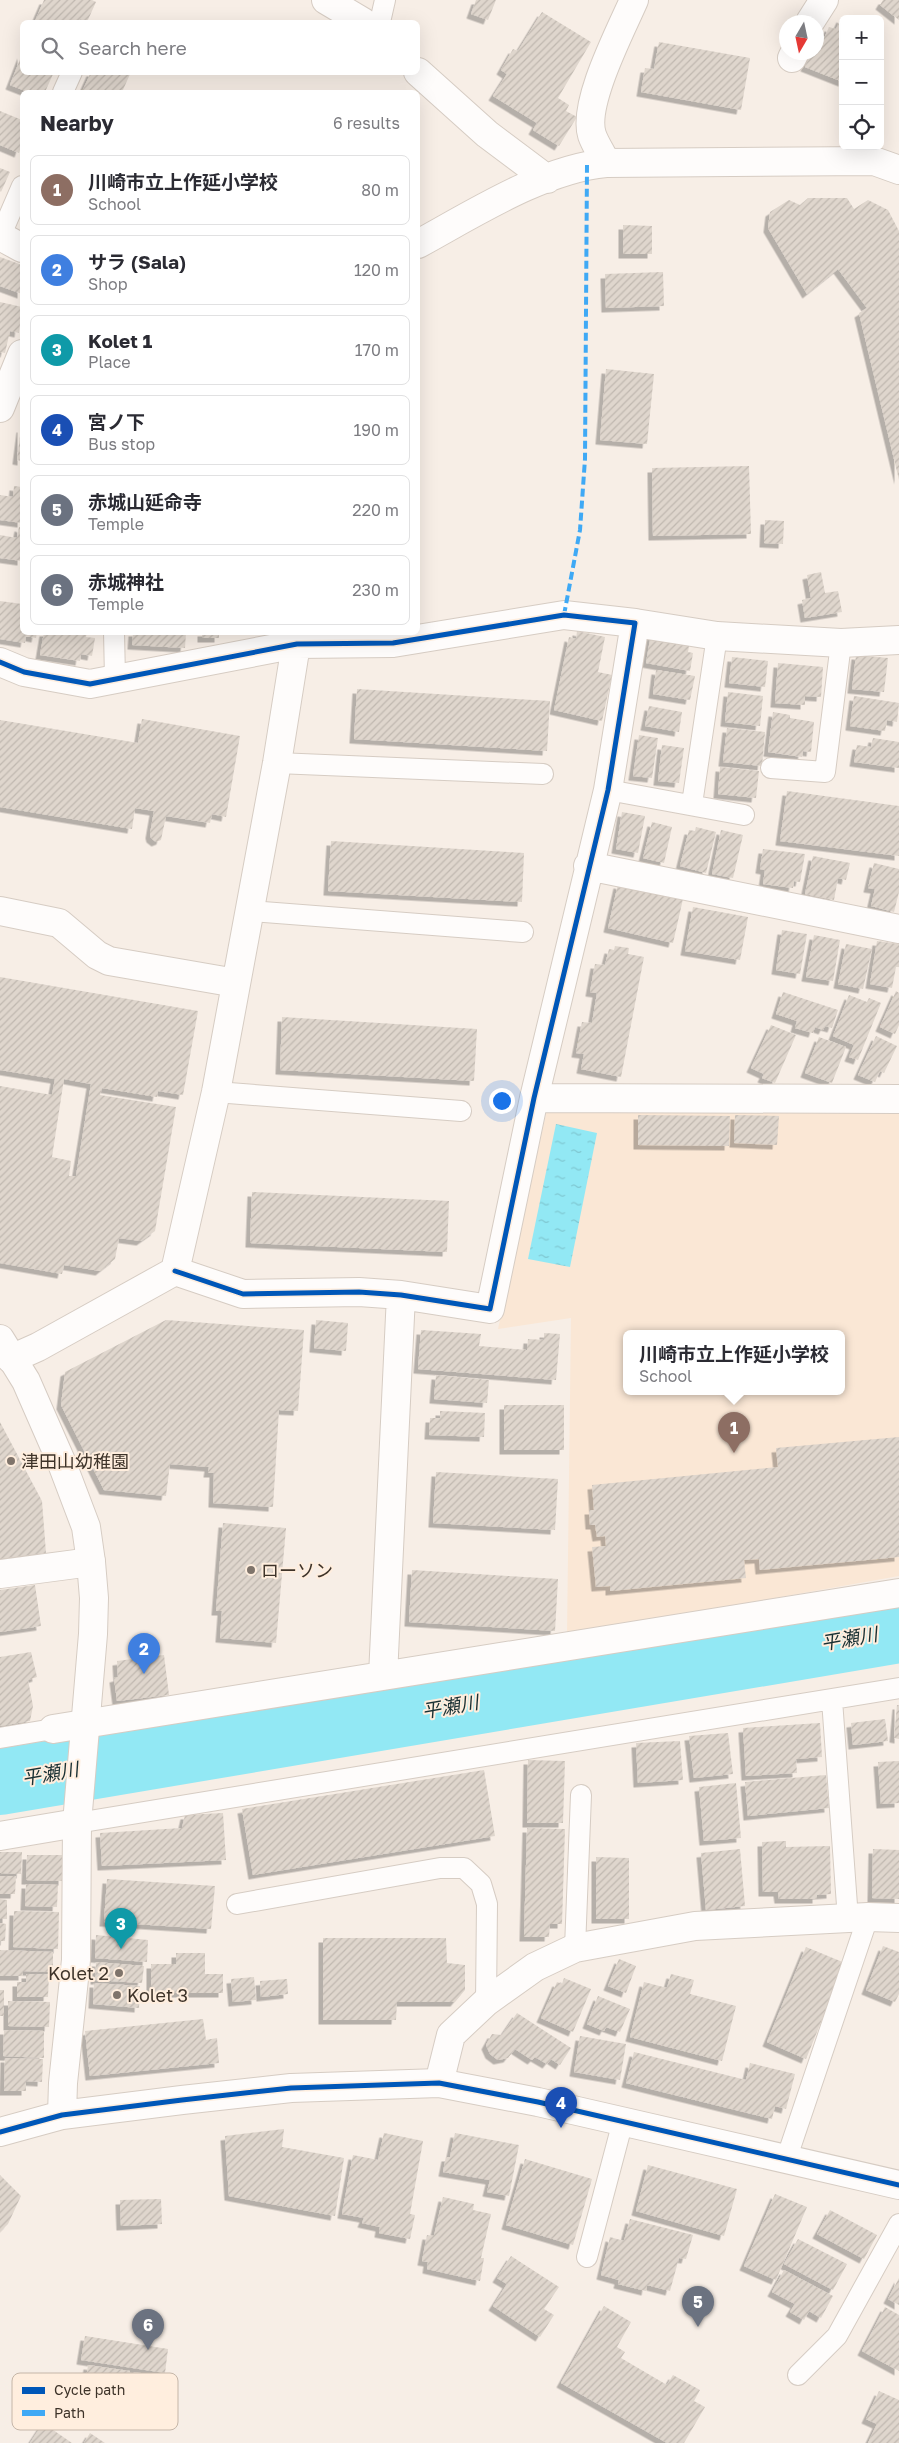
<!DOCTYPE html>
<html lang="en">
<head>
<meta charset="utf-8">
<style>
  body { margin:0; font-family:"Golos Text","Noto Sans JP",sans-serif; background:#f7f7f7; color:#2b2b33 }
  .controls { position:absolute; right:15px; top:15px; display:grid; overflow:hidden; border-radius:8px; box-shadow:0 5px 20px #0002 }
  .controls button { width:45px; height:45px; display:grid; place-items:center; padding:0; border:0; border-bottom:1px solid #e1e1e2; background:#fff; color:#2b2b33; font:25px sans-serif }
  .compass { position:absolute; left:779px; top:15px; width:45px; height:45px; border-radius:50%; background:#fff; box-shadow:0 5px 20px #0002; rotate:189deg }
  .you { position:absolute; left:501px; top:1100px; width:18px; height:18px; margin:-12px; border:4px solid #fff; border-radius:50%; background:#1a73e8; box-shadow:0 0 0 8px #1a73e833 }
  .badge { display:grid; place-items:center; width:32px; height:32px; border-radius:50%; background:#7f746b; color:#fff; font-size:16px; font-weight:700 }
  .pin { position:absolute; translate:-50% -41px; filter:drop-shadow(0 1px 2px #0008) }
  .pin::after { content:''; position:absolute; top:26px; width:18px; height:15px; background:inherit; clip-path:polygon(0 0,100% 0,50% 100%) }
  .popup { position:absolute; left:623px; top:1330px; width:222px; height:65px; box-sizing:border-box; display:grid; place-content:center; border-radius:8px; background:#fff; filter:drop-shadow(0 1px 4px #0005); font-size:16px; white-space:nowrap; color:#7c7c81 }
  .popup b { font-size:19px; color:#2b2b33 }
  .popup::after { content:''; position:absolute; left:50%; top:100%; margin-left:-10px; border:10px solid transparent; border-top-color:#fff }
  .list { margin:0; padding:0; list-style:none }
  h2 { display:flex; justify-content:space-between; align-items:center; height:65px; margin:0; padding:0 20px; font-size:21px }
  h2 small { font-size:16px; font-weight:400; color:#7c7c81 }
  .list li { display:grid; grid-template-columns:32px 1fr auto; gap:15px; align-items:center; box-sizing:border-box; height:70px; margin:0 10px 10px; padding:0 10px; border:1px solid #e1e1e2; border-radius:8px }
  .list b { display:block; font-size:19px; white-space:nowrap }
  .list p { margin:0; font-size:16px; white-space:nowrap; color:#7c7c81 }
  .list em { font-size:16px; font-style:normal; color:#7c7c81 }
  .icon { flex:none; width:28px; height:28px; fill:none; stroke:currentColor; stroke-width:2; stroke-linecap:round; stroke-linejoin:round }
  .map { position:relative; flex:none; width:899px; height:2443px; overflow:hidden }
  .search { position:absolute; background:#fff; box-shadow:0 5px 20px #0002; left:20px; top:20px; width:400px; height:55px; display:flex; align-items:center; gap:12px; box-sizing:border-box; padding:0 18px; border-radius:8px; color:#7c7c81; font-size:19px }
  .panel { position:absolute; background:#fff; box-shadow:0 5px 20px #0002; left:20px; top:90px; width:400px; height:545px; border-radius:8px }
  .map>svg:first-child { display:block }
</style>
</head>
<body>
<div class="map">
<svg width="899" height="2443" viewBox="0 0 899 2443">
  <defs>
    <pattern id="water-ripples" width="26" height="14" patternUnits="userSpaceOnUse" patternTransform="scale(1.25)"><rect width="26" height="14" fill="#92e8f4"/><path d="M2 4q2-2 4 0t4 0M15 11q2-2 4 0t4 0" fill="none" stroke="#7fc7d1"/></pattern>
    <pattern id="building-hatch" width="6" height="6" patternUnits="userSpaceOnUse" patternTransform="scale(1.25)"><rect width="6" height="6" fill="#dfd6cd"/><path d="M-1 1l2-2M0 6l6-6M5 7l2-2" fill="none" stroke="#c0b8b0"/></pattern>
    <filter id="shadow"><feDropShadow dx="-4.5" dy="4.5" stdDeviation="0" flood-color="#0004"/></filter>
  </defs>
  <rect width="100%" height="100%" fill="#f7eee6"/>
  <path fill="#fae7d5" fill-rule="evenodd" d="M547 1110 899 1114V1576L567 1635 571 1318 498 1329ZM626 1334H842V1392H626Z"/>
  <path fill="url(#water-ripples)" d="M556 1124 597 1133 570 1267 528 1259Z"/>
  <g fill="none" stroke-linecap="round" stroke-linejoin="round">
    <path stroke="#92e8f4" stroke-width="66" d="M0 1782 899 1630"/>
  </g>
  <path fill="url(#building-hatch)" fill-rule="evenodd" filter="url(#shadow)" d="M44 0H92L96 2 87 22 80 19 79 22H38L35 21Z
    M476 0H496L488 20 471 14Z
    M883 0H899V20L880 5Z
    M542 12 591 42 558 98 569 105 566 111 577 117 559 146 533 130 537 123 493 96 507 74 501 70 513 49 518 51Z
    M841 18 843 19V82L805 67 811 52H816V41L822 43 829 27 836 29Z
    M659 42 750 58 741 110 641 92 645 68 654 69Z
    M22 54V72H54L45 92H28L10 85Z
    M91 72H131L122 92H82Z
    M0 111 22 120V144L19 153 0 145Z
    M0 168 10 172 1 192 0 191Z
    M808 198H847L854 209 868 200 888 210 899 231V480L859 313 867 308 838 269 807 294 768 228 770 212 789 200 800 205Z
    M623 225 652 226V254H623Z
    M0 257 22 265V294L0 286Z
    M663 272 664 306 606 308 605 274Z
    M0 302 22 307 19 333 10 331 5 353 0 352Z
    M606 369 654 374 647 444 600 440Z
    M21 428H22V461L17 460Z
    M749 466 751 534 653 536 652 468Z
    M14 486 22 487V523L0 520V495L13 497Z
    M765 520 784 521 783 544 764 543Z
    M19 527 22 528V561L0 558V535L17 538Z
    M821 572 825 593 838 591 842 612 805 618 802 600 811 598 807 575Z
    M0 601 22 604V632H37L36 638 26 636 25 643 0 639Z
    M577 631 605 637 598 672 612 675 602 721 554 710 569 637 576 639Z
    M44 632H87L86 637 95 638 92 656 81 654 80 661 40 655Z
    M133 632H186L185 648 132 645Z
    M202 632H219V638H202Z
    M651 634 690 641 688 652 693 653 690 671 646 663Z
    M856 655 888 658 884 692 852 689Z
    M732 657 768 661 765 687 729 683Z
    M778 663 823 667 821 697 805 696V705L775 703Z
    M656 670 695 676 690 700 653 694Z
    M357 689 550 701 547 751 354 739Z
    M728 692 763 696 760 726 725 722Z
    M854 696 899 703 897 722 887 720 885 731 850 726Z
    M649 706 682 712 679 732 645 726Z
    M773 712 790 715V718L814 722 811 752 803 751 802 757 768 752Z
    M142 719 240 736 226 817 212 814 210 823 166 816 161 840 156 842 151 838 150 834 154 811 135 808 132 829 0 807V720L138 743Z
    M727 728 765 732 762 766 723 762Z
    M639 735 658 738 652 778 633 776Z
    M873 738 899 742V768L854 762 857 745 871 747Z
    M662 745 684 748 679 783 658 781Z
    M720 767 759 771 756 798 718 794Z
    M787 791 899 806V856L780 841Z
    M622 812 645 816 638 853 616 849Z
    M652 822 672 827 664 863 643 858Z
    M696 827 716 832 706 873 680 866 689 830 695 831Z
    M721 830 743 835 733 878 712 874Z
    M331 841 524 853 522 902 328 891Z
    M763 849 805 854 800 882 794 881 793 888 763 884 765 870 760 869Z
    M813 856 850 863 846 880 838 878 834 900 805 894Z
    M874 863 899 869V892L894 912 871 906 875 889 868 888Z
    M618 884 683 899 673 943 608 928Z
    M693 907 748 917 740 960 685 951Z
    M782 930 807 934 800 974 776 970Z
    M814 935 840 940 833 981 806 977Z
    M877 941 899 944V967H896L892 988 870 984Z
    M846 944 872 949 863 989 838 984Z
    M615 946 629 948 628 954 644 957 621 1077 581 1069 584 1054 576 1053 582 1022 592 1023 597 993 590 992 595 964 605 965 609 949 614 950Z
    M0 977 198 1011 183 1095 158 1091 157 1097 102 1088 100 1095 176 1107 155 1231 141 1241 119 1238 115 1259 100 1271 64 1265 62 1274 0 1263V1086L52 1095 55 1079 0 1070ZM64 1079 91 1084 76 1176H69L71 1161 52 1157Z
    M896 991 899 993V1025L895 1034 880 1027Z
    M783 992 838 1010 832 1028 825 1026 823 1030 815 1027 813 1033 795 1028 797 1021 776 1014Z
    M849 995 867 1002 869 998 881 1003 858 1060 849 1057 854 1045 833 1036Z
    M282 1017 477 1029 474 1081 280 1070Z
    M771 1025 796 1035 775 1083 762 1078 764 1074 751 1068Z
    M876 1036 897 1046 884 1073 880 1071 875 1082 858 1075Z
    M819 1037 846 1047 832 1083 805 1073Z
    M638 1115 730 1116 729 1146 638 1145Z
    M735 1115 779 1116 777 1145 734 1143Z
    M252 1192 449 1201 447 1252 250 1243Z
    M166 1320 304 1330 298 1411 279 1410 273 1507 213 1503 214 1473H208L209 1467 170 1464 166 1496 104 1490 61 1405 65 1372Z
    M316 1320 348 1323 346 1351 314 1348Z
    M421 1330 481 1334 479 1346 527 1350 528 1339 544 1340V1333L560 1334 556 1380 418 1369Z
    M436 1375 489 1380 487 1403 434 1399Z
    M504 1405H564V1450H504Z
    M440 1411 485 1413 484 1437 429 1435 430 1418H440Z
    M0 1422 42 1501 46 1553 0 1559Z
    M899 1437V1557L760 1570 759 1559 744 1560 746 1578 610 1591V1586L596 1587 592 1547 606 1546 605 1536 597 1537 595 1525H590L589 1510H594L592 1485 778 1467 776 1448Z
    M436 1472 558 1479 555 1530 433 1523Z
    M223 1523 286 1528 276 1643 220 1638 222 1611H216Z
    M412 1570 558 1579 555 1631 409 1622Z
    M35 1585 41 1626 0 1632V1590Z
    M31 1652 37 1677 28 1680 33 1706 30 1721 0 1726V1657Z
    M164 1655 169 1695 117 1701 114 1678 118 1677 117 1661Z
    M897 1705H899V1739L894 1738Z
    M885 1719 888 1741 853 1745 851 1723Z
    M820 1723 822 1757 796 1759 797 1773 746 1776 743 1728Z
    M728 1733 733 1774 694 1778 689 1736Z
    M680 1741 683 1780 638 1783 636 1743Z
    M528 1760 565 1761 563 1823H527Z
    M899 1761V1803L881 1804 878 1762Z
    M484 1770 495 1836 253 1875 242 1809Z
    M826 1775 829 1808 748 1816 745 1782Z
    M736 1783 741 1838 704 1841 699 1787Z
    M223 1813 226 1860 102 1866 100 1833 182 1828 185 1815Z
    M527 1828 565 1829 562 1924H550L549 1937H524Z
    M786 1841V1847L830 1846 831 1894 817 1895V1899H779L778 1892H763L762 1842Z
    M740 1849 745 1906 706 1910 701 1853Z
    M873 1849 899 1850V1899L872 1898Z
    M0 1852H22L21 1874 0 1873Z
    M27 1855H63V1881L26 1880Z
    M596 1857 629 1858V1919H596Z
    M0 1876H16L15 1894H0Z
    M107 1879 215 1886 211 1929 104 1922Z
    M26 1884 58 1885 57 1907 25 1906Z
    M0 1899 7 1900V1919H0Z
    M14 1911 59 1912 58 1949 13 1947Z
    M0 1923 6 1924 5 1941H0Z
    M96 1935 148 1940 147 1962 95 1958Z
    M323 1938H446L447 1963 465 1965V1990L455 2002H397L396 2020H323Z
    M883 1946 899 1952V1994L895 2002 866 1990Z
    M806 1947 845 1963 806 2059 767 2042Z
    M0 1950 53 1952V1972L23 1971V1976H0Z
    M176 1953H205V1974H223V1993H151V1964H176Z
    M619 1959 636 1966 626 1993 608 1986Z
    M96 1962 144 1966 142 1983 95 1980Z
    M26 1974H49L48 1997H17V1982H26Z
    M671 1974 694 1980 690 1994 736 2006 722 2061 630 2037 644 1982 667 1988Z
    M254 1977 256 2000 233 2002 231 1979Z
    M564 1978 591 1989 573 2032 541 2018 557 1982 562 1984Z
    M287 1979 288 1994 261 1997 260 1981Z
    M94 1983 140 1986 139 2008 93 2004Z
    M0 1990H4V2016H0Z
    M598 1996 630 2009 620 2032 606 2027 604 2031 587 2024Z
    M8 2001 50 2002 49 2027 8 2026Z
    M517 2013 571 2048 560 2065 551 2059 547 2064 535 2057 532 2060 515 2049 508 2058 498 2060 490 2054 486 2045 492 2034 502 2035Z
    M203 2019 206 2040 217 2038 219 2063 90 2076 85 2031Z
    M4 2030 44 2031V2058L3 2056Z
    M580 2036 626 2044 620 2080 574 2072Z
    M634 2052 746 2080 750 2063 795 2074 786 2109 775 2106 772 2119 626 2083Z
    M5 2058 43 2059 42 2082 26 2081V2091H4Z
    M284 2129 282 2147 344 2158 335 2216 229 2196 225 2136Z
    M384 2133 423 2141 410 2214 415 2215 410 2239 379 2233 380 2227 362 2223 364 2218 342 2214 353 2155 378 2160Z
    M455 2133 519 2145 509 2196 487 2192 490 2180 443 2172 446 2157H450Z
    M525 2159 592 2179 573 2245 506 2225Z
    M648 2165 737 2189 724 2236 636 2211Z
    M0 2175 21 2196 8 2224 0 2232Z
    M775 2194 807 2207 776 2280 744 2266Z
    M443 2197 474 2204 473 2210 491 2214 481 2258H484L480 2281 427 2269 428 2262 422 2261 427 2235 434 2236Z
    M161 2199 162 2224 121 2226 120 2200Z
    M830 2210 877 2235 864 2259 817 2234Z
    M630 2219 693 2235 686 2259 679 2258 670 2291 647 2285 646 2291 618 2284 619 2280 601 2275 610 2237 624 2241Z
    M798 2239 847 2264 833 2290 784 2264Z
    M511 2256 559 2287 544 2309 554 2315 540 2337 493 2306 507 2284 497 2278Z
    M784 2270 833 2296 821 2318 809 2311 804 2320 790 2312 795 2304 772 2292Z
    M899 2278V2305L888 2299Z
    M604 2306 631 2322 617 2347 625 2352 621 2358 667 2385 673 2375 700 2390 694 2401 705 2407 684 2443H667L561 2383Z
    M885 2307 899 2315V2371L862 2351Z
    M85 2336 168 2349 165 2373 81 2360Z
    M88 2365 130 2371 128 2385 86 2379Z
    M134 2372 161 2376 156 2404 128 2400Z
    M879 2391 899 2400V2443H868L877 2424 866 2419Z
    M43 2423 72 2443H30Z
    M90 2433 105 2443H84Z"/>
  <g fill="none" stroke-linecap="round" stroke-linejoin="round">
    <g stroke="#d6ccc3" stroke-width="22">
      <path id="service" d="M380 22 385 0
        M63 92 72 72
        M0 237 22 186
        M114 632 115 678
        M277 763 543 774
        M771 768 825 772 841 643
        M608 790 744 815
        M692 804 717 636
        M250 911 523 932
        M216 1092 461 1111
        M832 1700 848 1919
        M0 1738 53 1729
        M77 1823 899 1688
        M237 1904 440 1868H464L481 1884 487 1904 486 2002
        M575 1948 581 1795
        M786 2160 868 1917
        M587 2257 623 2121
        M798 2375 837 2336 899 2224"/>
    </g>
    <g stroke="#d6ccc3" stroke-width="30">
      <path id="minor" d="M326 0 363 22
        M810 22 824 0
        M792 58 795 52
        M418 72 487 134 547 179
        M606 163C602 154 595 144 592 135 582 104 621 30 634 0
        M0 236 22 248
        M418 244C473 214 543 169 606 163L874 161 899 170
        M0 408 22 354
        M635 623 717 636 841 643 899 640
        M0 662 24 672 90 684 297 644 393 643 564 615 635 623 608 790 534 1098 490 1309 401 1295 359 1292 243 1294 175 1271
        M588 866 899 929
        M0 911 59 923 97 955 109 961 236 983
        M534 1098 899 1099
        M11 1359 38 1347 175 1271 216 1092 277 763 298 632
        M0 1574 91 1562
        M383 1676 401 1295
        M53 1729 899 1593
        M0 1836 77 1823
        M439 2083 451 2035 486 2002 535 1967 575 1948 695 1926 868 1917 899 1918"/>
    </g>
    <g stroke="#d6ccc3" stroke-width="30">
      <path id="tertiary" d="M0 1339 26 1381 61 1461 86 1527 91 1562 94 1598 93 1634 77 1823 76 1960 63 2083 62 2115
        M0 2132 62 2115 182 2100 291 2088 439 2083 538 2102 899 2185"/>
    </g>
    <use href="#service" stroke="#fefcfb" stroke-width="20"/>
    <use href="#minor" stroke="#fefcfb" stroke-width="28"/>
    <use href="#tertiary" stroke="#fefcfb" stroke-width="28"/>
    <path stroke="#3fa9f5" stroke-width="4" stroke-dasharray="8 4" stroke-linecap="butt" d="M564 615 580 530 585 459 587 165"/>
    <g stroke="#ffeede" stroke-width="8">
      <path id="cycleway" d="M0 662 24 672 90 684 297 644 393 643 564 615 635 623 608 790 534 1098 490 1309 401 1295 359 1292 243 1294 175 1271
        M0 2132 62 2115 182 2100 291 2088 439 2083 538 2102 899 2185"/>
    </g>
    <use href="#cycleway" stroke="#0057b8" stroke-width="5"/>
  </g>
  <g fill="#7f746b" stroke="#ffeede" stroke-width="2">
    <circle cx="11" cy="1461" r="5"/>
    <circle cx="251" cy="1570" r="5"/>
    <circle cx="119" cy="1973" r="5"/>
    <circle cx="117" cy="1995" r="5"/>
  </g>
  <g text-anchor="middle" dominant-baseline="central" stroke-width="4" stroke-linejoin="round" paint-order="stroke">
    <g font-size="18" fill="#3e3329" stroke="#ffeede" text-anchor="start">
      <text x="21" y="1461">津田山幼稚園</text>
      <text x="261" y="1570">ローソン</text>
      <text x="109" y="1973" text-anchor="end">Kolet 2</text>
      <text x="127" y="1995">Kolet 3</text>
    </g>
    <g font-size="19" font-style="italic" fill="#193033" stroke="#ffeede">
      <text transform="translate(849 1638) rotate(-10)">平瀬川</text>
      <text transform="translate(450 1706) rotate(-10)">平瀬川</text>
      <text transform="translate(50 1773) rotate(-10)">平瀬川</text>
    </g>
  </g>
  <rect x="12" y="2373" width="166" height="57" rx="8" fill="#ffeede" stroke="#c5b6a8" stroke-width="1"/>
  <rect x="22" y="2387" width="23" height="7" fill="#0057b8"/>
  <rect x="22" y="2410" width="23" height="6" fill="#3fa9f5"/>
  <g font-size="14" fill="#3e3329">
    <text x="54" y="2395">Cycle path</text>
    <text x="54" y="2418">Path</text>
  </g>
</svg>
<div class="controls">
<button>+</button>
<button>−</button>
<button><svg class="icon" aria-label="locate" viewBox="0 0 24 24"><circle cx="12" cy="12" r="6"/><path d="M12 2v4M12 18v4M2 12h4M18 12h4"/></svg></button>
</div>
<svg class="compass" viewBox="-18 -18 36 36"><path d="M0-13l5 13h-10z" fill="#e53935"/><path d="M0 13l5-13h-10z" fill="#7c7c81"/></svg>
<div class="you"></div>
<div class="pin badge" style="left:734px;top:1453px;background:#8d6e63">1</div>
<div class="popup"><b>川崎市立上作延小学校</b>School</div>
<div class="pin badge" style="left:144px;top:1674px;background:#3f7fe0">2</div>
<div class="pin badge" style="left:121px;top:1949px;background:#0f9aa8">3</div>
<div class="pin badge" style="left:561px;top:2128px;background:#1a4fb4">4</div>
<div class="pin badge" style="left:698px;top:2327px;background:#6b7280">5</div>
<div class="pin badge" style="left:148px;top:2350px;background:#6b7280">6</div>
<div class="search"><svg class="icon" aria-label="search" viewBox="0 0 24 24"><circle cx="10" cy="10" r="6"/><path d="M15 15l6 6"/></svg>Search here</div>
<section class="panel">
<h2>Nearby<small>6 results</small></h2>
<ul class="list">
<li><span class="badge" style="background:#8d6e63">1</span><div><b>川崎市立上作延小学校</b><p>School</p></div><em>80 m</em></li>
<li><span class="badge" style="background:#3f7fe0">2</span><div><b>サラ (Sala)</b><p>Shop</p></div><em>120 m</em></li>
<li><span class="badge" style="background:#0f9aa8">3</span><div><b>Kolet 1</b><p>Place</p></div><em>170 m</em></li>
<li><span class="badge" style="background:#1a4fb4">4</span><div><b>宮ノ下</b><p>Bus stop</p></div><em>190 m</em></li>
<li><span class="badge" style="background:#6b7280">5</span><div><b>赤城山延命寺</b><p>Temple</p></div><em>220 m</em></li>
<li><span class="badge" style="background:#6b7280">6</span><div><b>赤城神社</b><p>Temple</p></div><em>230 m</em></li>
</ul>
</section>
</div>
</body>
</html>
